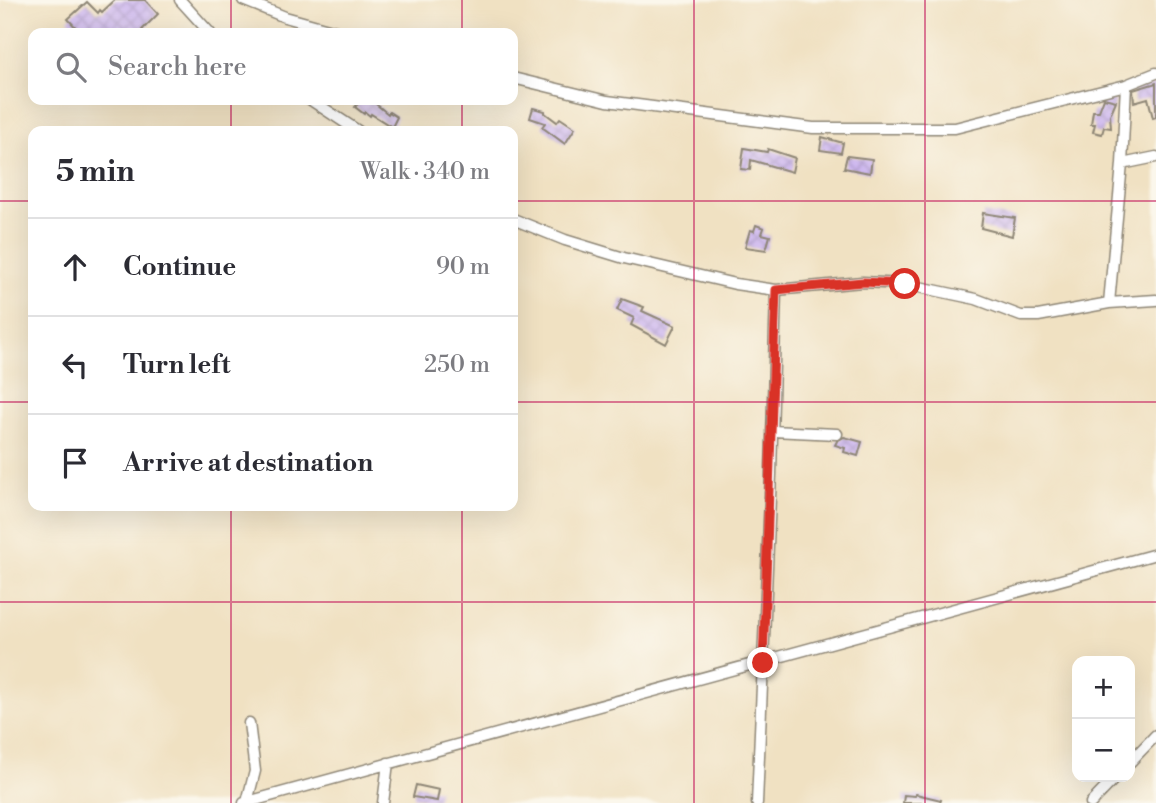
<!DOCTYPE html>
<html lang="en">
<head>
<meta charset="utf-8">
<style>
  body { margin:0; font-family:"Libre Bodoni",serif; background:#f7f7f7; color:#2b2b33 }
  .controls { position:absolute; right:21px; bottom:21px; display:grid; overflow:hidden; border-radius:14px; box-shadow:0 7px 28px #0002 }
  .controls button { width:63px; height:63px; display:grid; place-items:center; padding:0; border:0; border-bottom:2px solid #e1e1e2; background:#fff; color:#2b2b33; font:35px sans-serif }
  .stop { position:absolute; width:21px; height:21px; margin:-16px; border:5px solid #d93025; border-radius:50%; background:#fff }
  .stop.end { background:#d93025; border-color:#fff; box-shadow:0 2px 7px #0008 }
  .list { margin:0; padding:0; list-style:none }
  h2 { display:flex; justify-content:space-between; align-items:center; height:91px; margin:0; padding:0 28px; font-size:30px }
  h2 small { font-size:23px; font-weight:400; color:#7c7c81 }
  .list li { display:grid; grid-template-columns:46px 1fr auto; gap:21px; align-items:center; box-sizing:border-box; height:98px; padding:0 28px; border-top:2px solid #e1e1e2 }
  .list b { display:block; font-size:26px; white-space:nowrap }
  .list em { font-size:23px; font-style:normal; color:#7c7c81 }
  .icon { flex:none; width:38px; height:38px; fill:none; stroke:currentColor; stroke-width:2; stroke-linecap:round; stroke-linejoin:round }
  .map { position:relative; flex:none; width:1156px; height:803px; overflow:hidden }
  .search { position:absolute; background:#fff; box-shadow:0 7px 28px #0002; left:28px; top:28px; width:490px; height:77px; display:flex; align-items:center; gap:18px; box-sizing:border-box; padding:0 24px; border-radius:14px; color:#7c7c81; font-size:26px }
  .panel { position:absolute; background:#fff; box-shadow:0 7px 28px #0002; left:28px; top:126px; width:490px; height:385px; border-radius:14px }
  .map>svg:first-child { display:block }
</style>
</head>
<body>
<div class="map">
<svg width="1156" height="803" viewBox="0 0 1156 803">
  <defs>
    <pattern id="building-cross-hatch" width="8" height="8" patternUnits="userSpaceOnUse" patternTransform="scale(1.75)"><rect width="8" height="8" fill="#ceb8ef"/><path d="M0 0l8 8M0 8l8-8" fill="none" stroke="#b19ecd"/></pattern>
  </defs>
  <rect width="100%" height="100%" fill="#fbf7ec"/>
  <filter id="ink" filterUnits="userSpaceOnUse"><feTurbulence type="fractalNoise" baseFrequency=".0143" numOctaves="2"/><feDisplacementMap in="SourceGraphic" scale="14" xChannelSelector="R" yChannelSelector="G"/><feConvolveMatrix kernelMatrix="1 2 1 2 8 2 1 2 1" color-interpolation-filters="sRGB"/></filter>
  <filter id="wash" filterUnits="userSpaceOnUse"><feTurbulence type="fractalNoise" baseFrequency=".00686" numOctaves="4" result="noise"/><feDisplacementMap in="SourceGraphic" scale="28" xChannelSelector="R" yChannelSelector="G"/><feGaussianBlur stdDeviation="1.57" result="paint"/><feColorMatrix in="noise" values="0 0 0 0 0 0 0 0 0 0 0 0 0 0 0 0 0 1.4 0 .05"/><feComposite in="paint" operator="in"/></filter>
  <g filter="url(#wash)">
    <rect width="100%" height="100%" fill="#f0e1c2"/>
    <g id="blocks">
      <path fill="url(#building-cross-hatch)" d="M115 0H145L158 14 142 30 146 33H81L68 19 87 2 98 13 100 10 102 12Z
        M1156 83V117L1153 118 1148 98 1134 102 1133 90Z
        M1104 98 1116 101 1110 115 1111 128 1104 127 1102 134 1093 132 1095 124H1091L1093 111H1099Z
        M361 100H371L388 114 389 112 397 117 392 127 371 114 370 116 365 112 364 114 355 107Z
        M533 108 545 111V113L557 122 560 118 575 128 565 144 542 127 545 123 530 118Z
        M822 137 843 143 841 153 820 150Z
        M744 148 767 152 768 149 795 158 792 172 751 160 750 170 741 169Z
        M847 156 872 159 870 173 844 168Z
        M983 213 1015 218 1012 236 981 228Z
        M756 225 764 228 762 234 770 236 766 250 745 247 750 230 754 231Z
        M622 299 644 307 642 311 675 326 666 344 631 325 634 318 617 310Z
        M844 437 862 442 858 456 844 452 845 448 835 445 837 441Z
        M416 785 439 790 437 801 413 797Z
        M916 794 941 800 940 803H903L904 795 915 796Z"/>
    </g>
  </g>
  <g filter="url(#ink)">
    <use href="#blocks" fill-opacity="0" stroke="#8e8676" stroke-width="2"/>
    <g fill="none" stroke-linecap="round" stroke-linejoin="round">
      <g stroke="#8e8676" stroke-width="13">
        <path id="minor" d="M180 0 210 33
          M243 0 285 17 343 33
          M513 78 607 101 813 128H955L1126 85 1156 73
          M311 100 358 131
          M1122 164 1156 157
          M513 219 565 240 624 258 735 284 776 290 862 282 905 284 976 299 1021 316H1038L1109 303 1156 300
          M1109 303 1122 164 1126 85
          M772 431 837 434
          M1130 762 1156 735
          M247 802 255 771 249 723
          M244 803 1156 554
          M383 803 388 763
          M757 803 771 474 776 290
          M1091 803 1116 777"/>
      </g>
      <use href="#minor" stroke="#fff" stroke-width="10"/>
    </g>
  </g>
  <g fill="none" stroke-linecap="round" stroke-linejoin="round" filter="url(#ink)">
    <path stroke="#d93025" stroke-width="9" d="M763 663 776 290 863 282 905 284"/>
  </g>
  <path fill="none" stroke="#c2185b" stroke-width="2" stroke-opacity="0.55" d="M231 0V33M462 0V33M694 0V803M925 0V803M231 100V131M462 100V131M0 201H33M513 201H1156M0 402H33M513 402H1156M231 506V803M462 506V803M0 602H1156"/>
</svg>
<div class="controls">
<button>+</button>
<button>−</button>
</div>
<div class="stop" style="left:905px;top:284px"></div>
<div class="stop end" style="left:763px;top:663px"></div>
<div class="search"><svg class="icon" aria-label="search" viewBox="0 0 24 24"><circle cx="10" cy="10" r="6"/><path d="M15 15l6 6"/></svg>Search here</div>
<section class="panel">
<h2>5 min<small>Walk · 340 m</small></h2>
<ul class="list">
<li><svg class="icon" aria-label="ahead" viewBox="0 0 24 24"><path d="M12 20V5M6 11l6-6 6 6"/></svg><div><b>Continue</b></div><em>90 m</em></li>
<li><svg class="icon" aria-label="left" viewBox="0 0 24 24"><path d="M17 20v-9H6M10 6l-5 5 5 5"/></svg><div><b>Turn left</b></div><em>250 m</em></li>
<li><svg class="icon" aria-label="arrive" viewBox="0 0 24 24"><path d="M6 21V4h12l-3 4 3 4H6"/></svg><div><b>Arrive at destination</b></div></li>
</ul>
</section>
</div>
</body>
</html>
